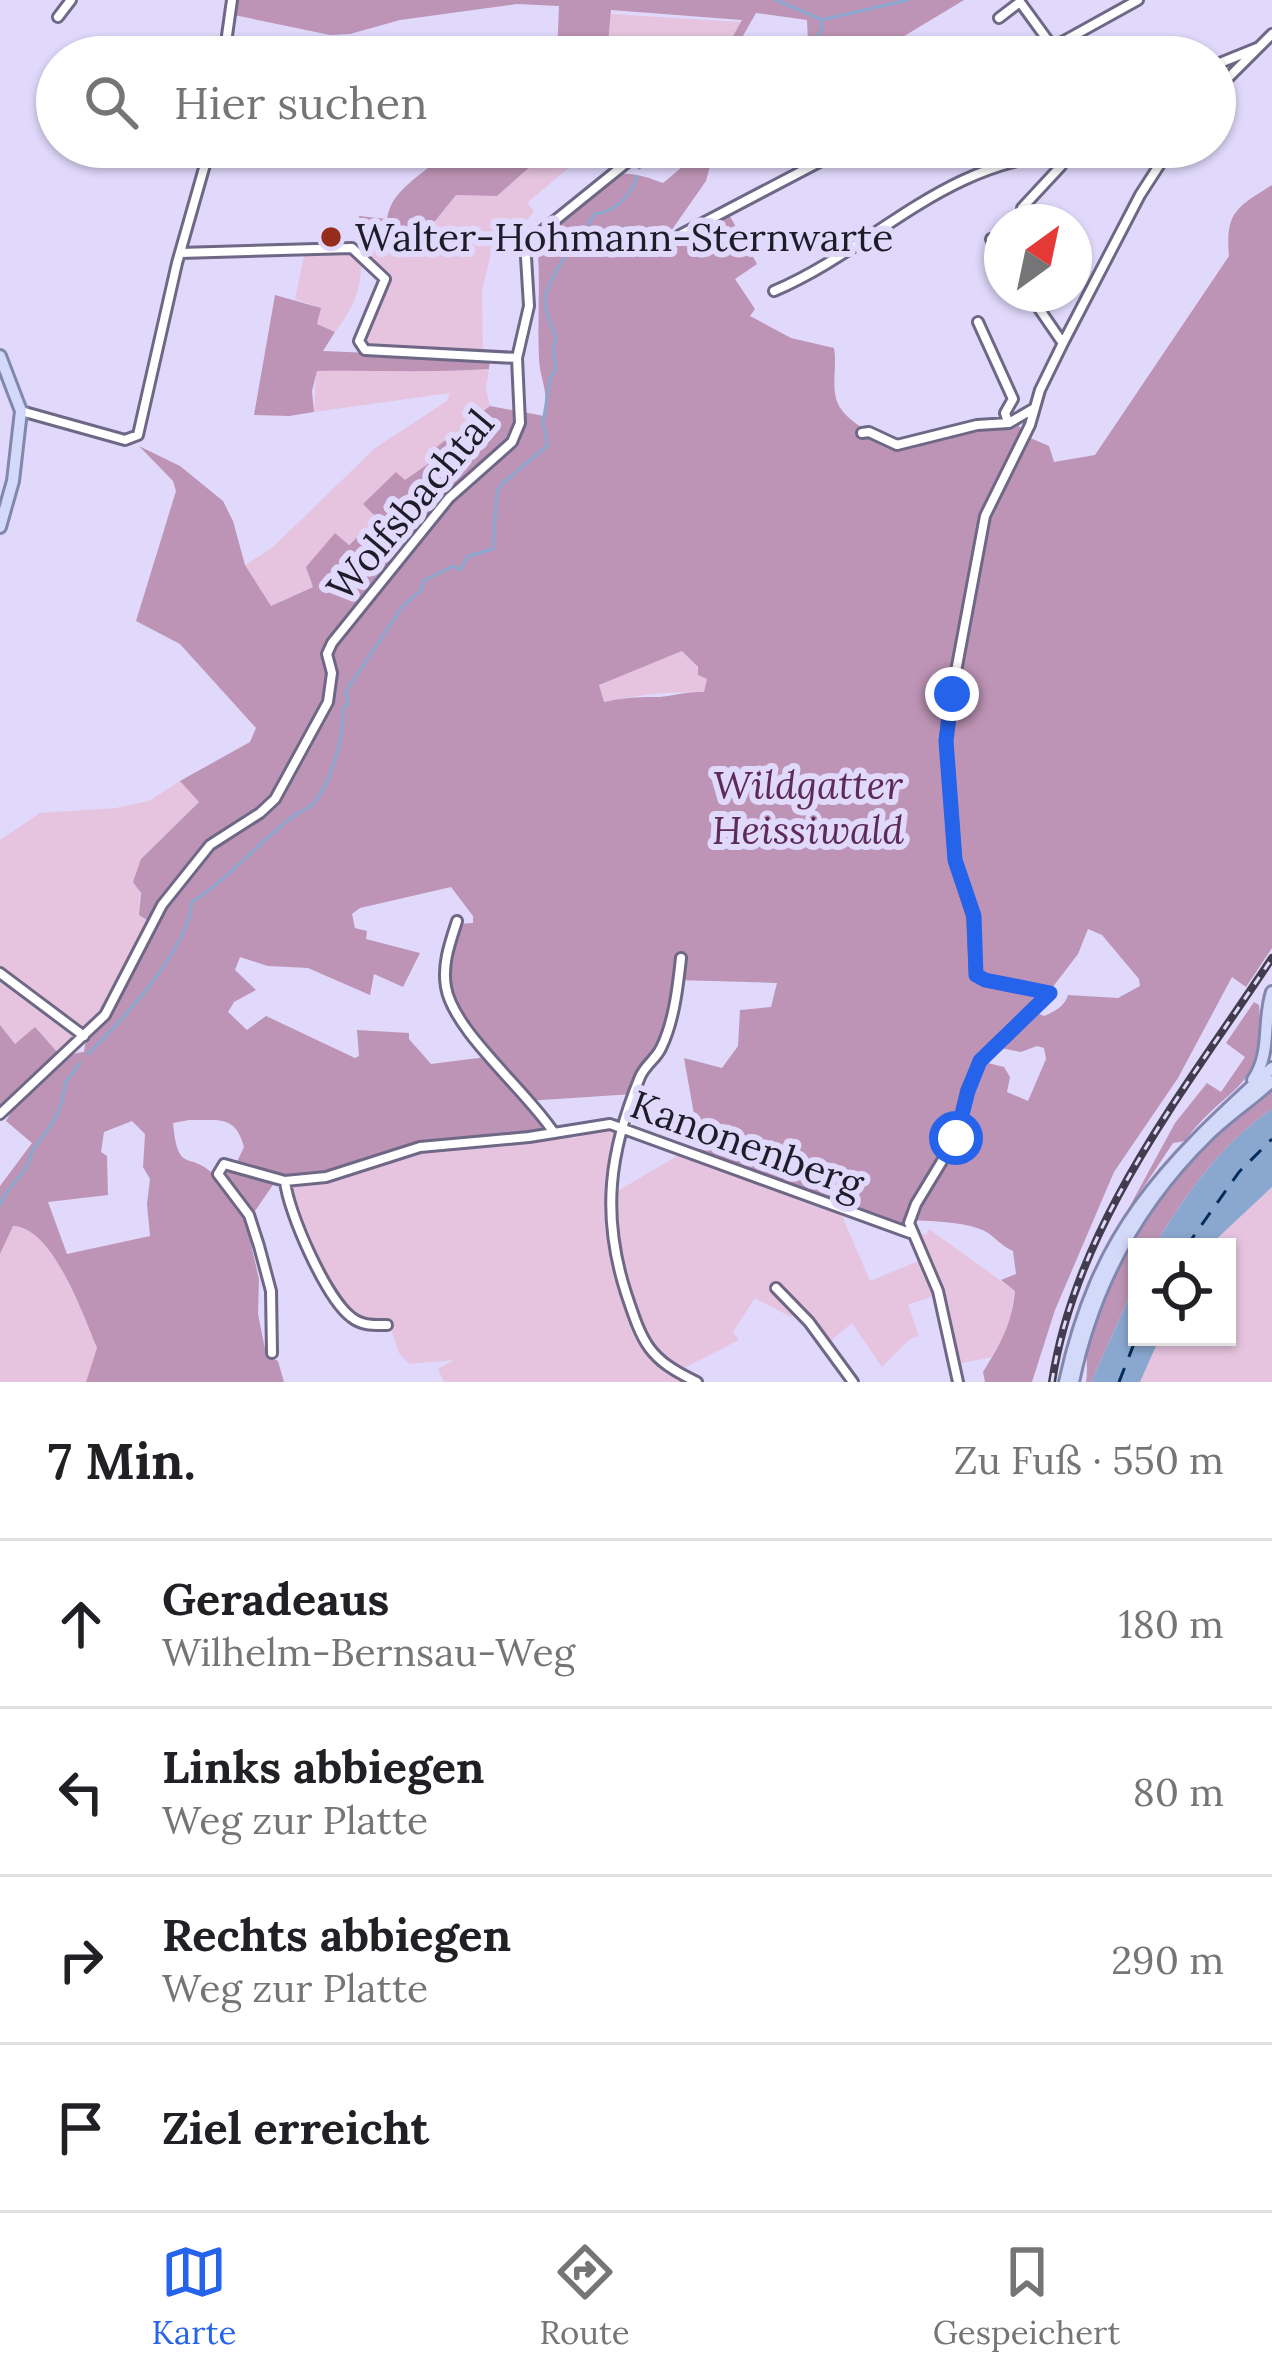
<!DOCTYPE html>
<html lang="de">
<head>
<meta charset="utf-8">
<style>
  body { margin:0; font-family:Lora,serif; background:#f2f2f2; color:#202124 }
  .controls { position:absolute; right:36px; bottom:36px; display:grid; overflow:hidden; border-radius:0px; box-shadow:0 3px 9px #0004 }
  .controls button { width:108px; height:108px; display:grid; place-items:center; padding:0; border:0; border-bottom:3px solid #e0e0e0; background:#fff; color:#202124; font:60px sans-serif }
  .compass { position:absolute; left:984px; top:204px; width:108px; height:108px; border-radius:50%; background:#fff; box-shadow:0 3px 9px #0004; rotate:33deg }
  .stop { position:absolute; width:36px; height:36px; margin:-27px; border:9px solid #2563eb; border-radius:50%; background:#fff }
  .stop.end { background:#2563eb; border-color:#fff; box-shadow:0 3px 12px #0008 }
  .list { margin:0; padding:0; list-style:none }
  h2 { display:flex; justify-content:space-between; align-items:center; height:156px; margin:0; padding:0 48px; font-size:51px }
  h2 small { font-size:39px; font-weight:400; color:#757577 }
  .list li { display:grid; grid-template-columns:78px 1fr auto; gap:36px; align-items:center; box-sizing:border-box; height:168px; padding:0 48px; border-top:3px solid #e0e0e0 }
  .list b { display:block; font-size:45px; white-space:nowrap }
  .list p { margin:0; font-size:39px; white-space:nowrap; color:#757577 }
  .list em { font-size:39px; font-style:normal; color:#757577 }
  .icon { flex:none; width:66px; height:66px; fill:none; stroke:currentColor; stroke-width:2; stroke-linecap:round; stroke-linejoin:round }
  .map { position:relative; flex:none; width:1272px; height:1382px; overflow:hidden }
  .search { position:absolute; background:#fff; box-shadow:0 3px 9px #0004; left:36px; right:36px; top:36px; height:132px; display:flex; align-items:center; gap:30px; box-sizing:border-box; padding:0 42px; border-radius:66px; color:#757577; font-size:45px }
  .sheet { height:828px; background:#fff }
  nav { display:flex; justify-content:space-around; align-items:center; box-sizing:border-box; height:168px; border-top:3px solid #e0e0e0; background:#fff; font-size:33px; color:#757577 }
  nav a { display:grid; justify-items:center; gap:6px }
  nav .on { color:#2563eb }
  .map>svg:first-child { display:block }
</style>
</head>
<body>
<div class="map">
<svg width="1272" height="1382" viewBox="0 0 1272 1382">
  <rect width="100%" height="100%" fill="#e0d9fb"/>
  <path fill="#e6c4df" d="M611 14 741 22 724 54 608 57Z
    M458 147H593L527 203 534 211 521 229 512 227 511 237H495L482 291 483 356 365 348 362 337 388 280 363 254 360 231C382 235 388 250 407 256L456 195 497 196 531 165H466Z
    M334 248 362 258C361 289 354 308 335 332L317 324 321 308 295 299 305 252Z
    M489 369 486 389 490 406 426 455 429 464 405 480 397 473 364 503 377 518 348 545 334 533 314 586 271 606 245 565 272 548 375 448 447 401 450 393 314 412 316 371C375 370 431 373 489 369Z
    M683 651 707 679 705 693C676 690 632 696 603 702L599 684Z
    M180 781 199 802 141 859 139 915 148 920 112 1002 84 1031H79L0 971V840L40 813 116 808 149 801Z
    M0 977 78 1036V1039L58 1053 34 1028 15 1045 0 1025Z
    M610 1126 620 1131 606 1187 614 1245 647 1349 664 1368 693 1382H444L438 1369 454 1360 409 1364 399 1353 388 1319 366 1322C329 1308 302 1224 288 1188L290 1183 419 1151 566 1134 575 1138Z
    M684 1152 840 1211 870 1281 921 1260 936 1295 908 1305 919 1336 910 1339 882 1367 852 1323 829 1342 802 1308 791 1317 755 1298 733 1332 739 1340 680 1370C625 1331 619 1258 611 1195Z
    M1272 1187V1382H1140L1160 1337H1227V1247H1208Z
    M21 1226C57 1240 83 1314 97 1349L86 1382H0V1254L12 1227Z
    M929 1229 1015 1291 1008 1332 992 1357 958 1364 950 1315 913 1231 926 1235Z"/>
  <path fill="#bd94b5" fill-rule="evenodd" d="M235 0H964L896 41 905 57H674L723 54 742 20 611 10 607 57H557L559 6 517 4 400 20 350 34 330 35 234 15ZM756 13 807 20 808 42 794 52 732 55Z
    M424 147H458L466 165 533 164 497 196 456 195 407 256C388 250 382 235 360 231L359 216 387 219C391 194 410 183 429 167L394 166Z
    M706 147H715L706 181 671 231 672 240 679 242 727 211 757 264 735 279 755 309 750 316 791 338 834 348C837 365 832 382 836 398 841 421 877 435 896 448L979 427 1019 426 1028 437 1049 446 1054 462 1095 455 1229 256C1225 212 1237 207 1272 185V948L1246 987 1232 977 1178 1078 1114 1172 1055 1310 1032 1382H985L983 1372C1000 1345 1012 1324 1015 1291L1001 1280 1016 1274 1013 1251C1000 1246 993 1233 980 1229 957 1221 930 1221 907 1220L904 1227 701 1154 684 1058 722 1068 738 1046 740 1010 771 1007 777 983 676 980 658 1051 633 1094 527 1101 546 1131 422 1143 325 1174 277 1179 253 1214 245 1218 259 1279 258 1314 266 1354 278 1361 284 1382H86L97 1348C83 1315 53 1227 13 1226L0 1254V1186L32 1143 6 1121C21 1095 53 1054 84 1052L86 1038 119 1000 138 956 158 927 139 915 141 893 133 882 141 859 199 802 180 781 250 742 256 728 180 644 136 621 176 491 173 481 139 446 180 466 223 501 233 521 245 565 271 606 313 587 306 567 335 533 349 545 377 518 363 504 396 472 405 480 428 464 426 455 490 406 544 416C549 387 540 382 539 358 537 320 541 281 537 241 543 234 608 178 613 176 628 170 649 178 663 183ZM682 651 698 667V675L707 679 704 692C686 691 671 697 654 697 636 697 621 698 604 702L599 685ZM451 887 473 916V923L459 924C440 988 453 1007 494 1056L431 1064 409 1039V1033L357 1030 359 1056 355 1058 266 1016 247 1030 228 1012 234 1002 256 990 235 970 240 957 268 966 308 968 370 995 374 974 403 987 420 953 366 939 367 931 355 928 352 914 360 908ZM1088 929 1102 935 1139 979 1140 986 1118 998 1068 995C1065 1006 1054 1012 1044 1016L1037 1013 1056 995 1052 988 1078 954ZM1037 1046 1044 1048 1046 1059 1028 1101 1007 1092 1010 1077 1004 1067 988 1063 1001 1048 1021 1052ZM189 1120C219 1121 235 1114 244 1147L234 1168 225 1165 215 1176C190 1149 178 1177 173 1123ZM132 1121 145 1134 143 1167 150 1179 147 1204 150 1236 67 1254 48 1202 108 1195 107 1156 101 1152 104 1132Z
    M275 295 321 308 317 324 335 332 323 351 490 358 489 369C431 373 375 370 317 371L312 391 314 412 289 416 254 415Z
    M1254 1002 1259 1005C1267 1092 1228 1082 1185 1141L1173 1143 1125 1215 1175 1123 1207 1083 1221 1092 1245 1057 1226 1043Z
    M0 1025 15 1044 35 1027 58 1053 0 1112Z
    M1272 1087V1109C1221 1144 1185 1195 1154 1247H1137V1280L1091 1382H1086C1088 1370 1086 1358 1087 1345 1097 1250 1203 1145 1272 1087Z"/>
  <path fill="#8aa7cf" d="M1272 1109V1187L1208 1247H1154C1185 1195 1221 1144 1272 1109Z
    M1137 1280V1337H1160L1140 1382H1091Z"/>
  <g fill="none" stroke-linecap="round" stroke-linejoin="round">
    <path stroke="#8aa7cf" stroke-width="3" d="M776 0 820 19
      M821 20 908 0
      M817 57 811 43 822 30 821 22
      M639 168 663 148 671 147
      M88 1054C121 1022 189 948 192 902 231 877 259 841 295 815 300 811 307 810 312 805 332 783 344 736 343 708L348 705 346 691 402 607 421 590 423 581 453 566 460 570 468 556 493 549 497 492 502 484 548 445 543 423 550 379 556 369 553 348 556 339C553 327 546 317 545 303 543 281 583 233 595 214 616 212 630 195 637 177
      M0 1205C6 1188 19 1180 27 1166 31 1160 30 1153 34 1148 51 1127 63 1110 65 1083L80 1063"/>
    <path stroke="#042d5d" stroke-width="3" stroke-dasharray="15 12" stroke-linecap="butt" d="M1186 1247 1239 1172 1272 1139
      M1119 1382 1137 1336"/>
    <g stroke="#6e6886" stroke-width="14">
      <path id="minor" d="M58 17 71 0
        M999 18 1020 2 1052 46
        M224 57 232 0
        M1035 57 1138 0
        M1215 65 1257 48
        M1215 91 1272 34
        M1022 208 1061 166 1065 154
        M680 235 848 147
        M991 239 1002 254
        M180 253 352 248 385 279 359 341 365 350 517 358
        M774 291C875 248 944 160 1065 154L1073 147
        M1029 294 1062 342
        M978 322 1013 399 1005 413 1008 422
        M21 411 125 440 138 435 177 263 210 147
        M862 433 869 432 897 445 977 425 1009 423 1033 409
        M457 921C450 943 442 964 446 987 453 1031 528 1092 554 1133
        M681 958C678 986 674 1022 661 1048 656 1059 645 1065 640 1077 609 1152 601 1215 626 1293 643 1344 648 1359 697 1382
        M0 973 84 1036
        M1050 993 985 980 976 975 973 916 955 860 946 741 949 709 985 516 1030 425 1040 390 1063 343 1140 195 1171 147
        M0 1114 105 1015 162 905 210 845 260 813 275 799 328 702 332 673 327 654 332 643 449 498 512 442 520 423 517 358 529 306 526 257 529 246 542 231 646 147
        M285 1181C288 1212 326 1298 351 1317 362 1326 373 1325 387 1325
        M776 1288 809 1322 853 1382
        M272 1353 271 1291 259 1246 249 1215 218 1174 224 1164 285 1181 326 1177 420 1147 529 1137 610 1124 910 1233
        M958 1382 938 1291 909 1223 916 1204 956 1138 967 1091 980 1061 1050 993"/>
    </g>
    <g stroke="#8187ad" stroke-width="16">
      <path id="major" d="M0 356 21 411 13 481 0 527
        M1253 1080C1272 1051 1262 1023 1272 992
        M1065 1382C1098 1232 1162 1168 1272 1068
        M1073 1382C1093 1286 1138 1203 1208 1135 1228 1115 1252 1100 1272 1081"/>
    </g>
    <use href="#minor" stroke="#fff" stroke-width="8"/>
    <use href="#major" stroke="#d3d9f8" stroke-width="10"/>
    <g stroke="#413d4e" stroke-width="8">
      <path id="rail" d="M1052 1382C1076 1223 1186 1089 1272 958"/>
    </g>
    <use href="#rail" stroke="#e0d9fb" stroke-width="3" stroke-dasharray="9" stroke-linecap="butt"/>
  </g>
  <g fill="none" stroke-linecap="round" stroke-linejoin="round">
    <path stroke="#2563eb" stroke-width="15" d="M952 694 946 741 955 860 974 916 976 975 985 980 1050 993 980 1061 968 1091 956 1138"/>
  </g>
  <circle fill="#962c1b" stroke="#e0d9fb" stroke-width="4.5" cx="331" cy="237" r="12"/>
  <g text-anchor="middle" dominant-baseline="central" stroke-width="12" stroke-linejoin="round" paint-order="stroke">
    <g font-size="39" fill="#1f1c29" stroke="#e0d9fb" text-anchor="start">
      <text x="355" y="237">Walter-Hohmann-Sternwarte</text>
    </g>
    <g font-size="39" fill="#1f1c29" stroke="#e0d9fb">
      <text transform="translate(410 505) rotate(-50)">Wolfsbachtal</text>
      <text transform="translate(747 1144) rotate(20)">Kanonenberg</text>
    </g>
    <g font-size="39" font-style="italic" fill="#5e2a56" stroke="#e0d9fb">
      <text x="808" y="785">Wildgatter<tspan x="808" dy="45">Heissiwald</tspan></text>
    </g>
  </g>
</svg>
<div class="controls">
<button><svg class="icon" aria-label="locate" viewBox="0 0 24 24"><circle cx="12" cy="12" r="6"/><path d="M12 2v4M12 18v4M2 12h4M18 12h4"/></svg></button>
</div>
<svg class="compass" viewBox="-18 -18 36 36"><path d="M0-13l5 13h-10z" fill="#e53935"/><path d="M0 13l5-13h-10z" fill="#757577"/></svg>
<div class="stop" style="left:956px;top:1138px"></div>
<div class="stop end" style="left:952px;top:694px"></div>
<div class="search"><svg class="icon" aria-label="search" viewBox="0 0 24 24"><circle cx="10" cy="10" r="6"/><path d="M15 15l6 6"/></svg>Hier suchen</div>
</div>
<section class="sheet">
<h2>7 Min.<small>Zu Fuß · 550 m</small></h2>
<ul class="list">
<li><svg class="icon" aria-label="ahead" viewBox="0 0 24 24"><path d="M12 20V5M6 11l6-6 6 6"/></svg><div><b>Geradeaus</b><p>Wilhelm-Bernsau-Weg</p></div><em>180 m</em></li>
<li><svg class="icon" aria-label="left" viewBox="0 0 24 24"><path d="M17 20v-9H6M10 6l-5 5 5 5"/></svg><div><b>Links abbiegen</b><p>Weg zur Platte</p></div><em>80 m</em></li>
<li><svg class="icon" aria-label="right" viewBox="0 0 24 24"><path d="M7 20v-9h11M14 6l5 5-5 5"/></svg><div><b>Rechts abbiegen</b><p>Weg zur Platte</p></div><em>290 m</em></li>
<li><svg class="icon" aria-label="arrive" viewBox="0 0 24 24"><path d="M6 21V4h12l-3 4 3 4H6"/></svg><div><b>Ziel erreicht</b></div></li>
</ul>
</section>
<nav>
<a class="on"><svg class="icon" aria-label="map" viewBox="0 0 24 24"><path d="M3 6l6-2 6 2 6-2v14l-6 2-6-2-6 2zM9 4v14M15 6v14"/></svg>Karte</a>
<a><svg class="icon" aria-label="directions" viewBox="0 0 24 24"><path d="M12 3l9 9-9 9-9-9zM9 14v-3h6M13 9l2 2-2 2"/></svg>Route</a>
<a><svg class="icon" aria-label="saved" viewBox="0 0 24 24"><path d="M7 4h10v16l-5-4-5 4z"/></svg>Gespeichert</a>
</nav>
</body>
</html>
